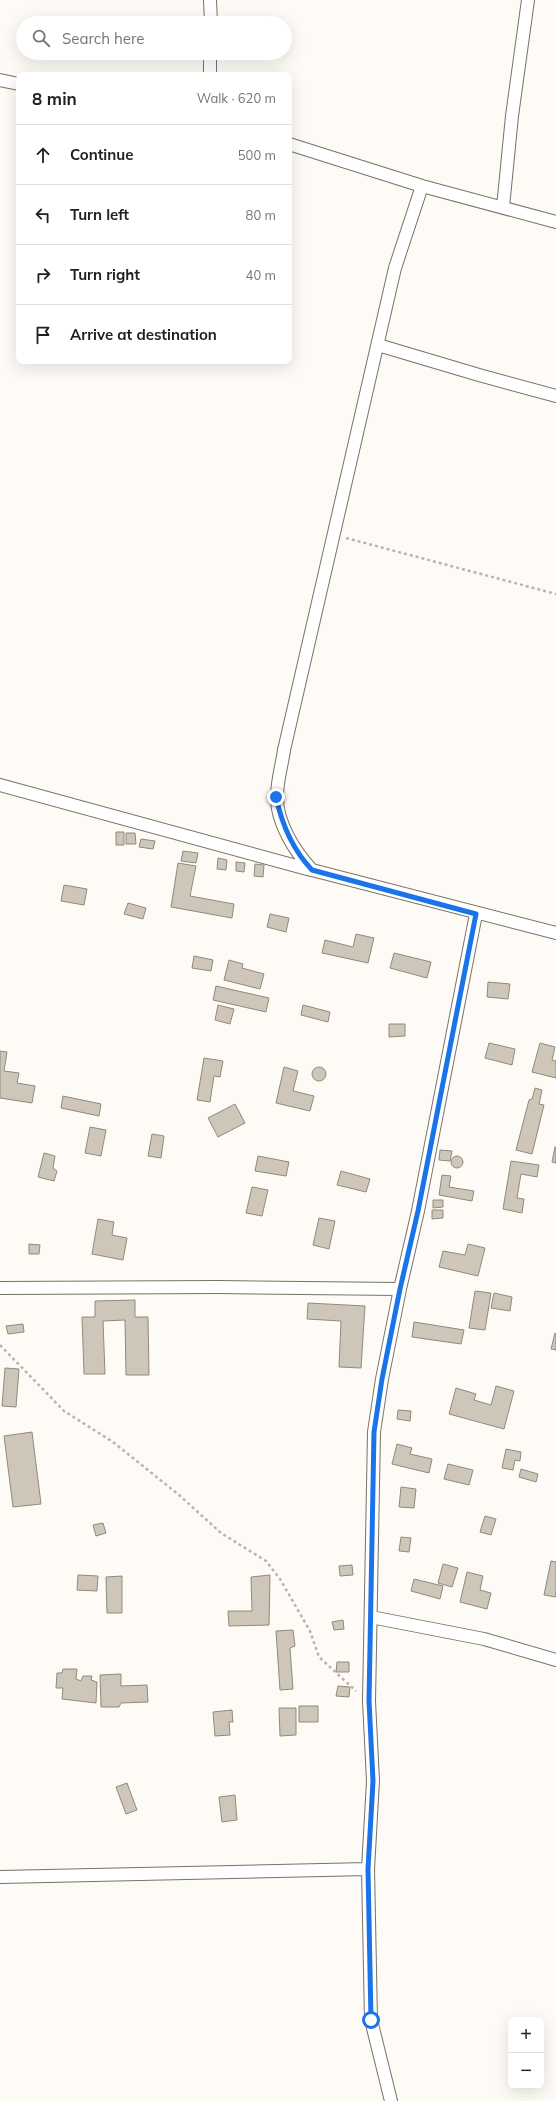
<!DOCTYPE html>
<html lang="en">
<head>
<meta charset="utf-8">
<style>
  body { margin:0; font-family:Mulish,sans-serif; background:#f2f2f2; color:#202124 }
  .controls { position:absolute; right:12px; bottom:12px; display:grid; overflow:hidden; border-radius:8px; box-shadow:0 4px 16px #0002 }
  .controls button { width:36px; height:36px; display:grid; place-items:center; padding:0; border:0; border-bottom:1px solid #e0e0e0; background:#fff; color:#202124; font:20px sans-serif }
  .stop { position:absolute; width:12px; height:12px; margin:-9px; border:3px solid #1a73e8; border-radius:50%; background:#fff }
  .stop.end { background:#1a73e8; border-color:#fff; box-shadow:0 1px 4px #0008 }
  .list { margin:0; padding:0; list-style:none }
  h2 { display:flex; justify-content:space-between; align-items:center; height:52px; margin:0; padding:0 16px; font-size:17px }
  h2 small { font-size:13px; font-weight:400; color:#757577 }
  .list li { display:grid; grid-template-columns:26px 1fr auto; gap:12px; align-items:center; box-sizing:border-box; height:60px; padding:0 16px; border-top:1px solid #e0e0e0 }
  .list b { display:block; font-size:15px; white-space:nowrap }
  .list em { font-size:13px; font-style:normal; color:#757577 }
  .icon { flex:none; width:22px; height:22px; fill:none; stroke:currentColor; stroke-width:2; stroke-linecap:round; stroke-linejoin:round }
  .map { position:relative; flex:none; width:556px; height:2101px; overflow:hidden }
  .search { position:absolute; background:#fff; box-shadow:0 4px 16px #0002; left:16px; top:16px; width:276px; height:44px; display:flex; align-items:center; gap:10px; box-sizing:border-box; padding:0 14px; border-radius:22px; color:#757577; font-size:15px }
  .panel { position:absolute; background:#fff; box-shadow:0 4px 16px #0002; left:16px; top:72px; width:276px; height:292px; border-radius:8px }
  .map>svg:first-child { display:block }
</style>
</head>
<body>
<div class="map">
<svg width="556" height="2101" viewBox="0 0 556 2101">
  <rect width="100%" height="100%" fill="#fefbf6"/>
  <path fill="#cdc6b9" stroke="#908a7e" d="M116 832H124V845H116Z
    M126 833H135L136 844H126Z
    M141 839 155 841 153 849 139 847Z
    M183 851 198 853 196 863 181 861Z
    M218 858 227 860 226 870 217 869Z
    M236 862 245 863 244 872 236 871Z
    M178 863 196 866 190 896 234 904 232 918 171 907Z
    M255 864 264 865 263 877 254 876Z
    M64 885 87 889 84 905 61 901Z
    M128 903 146 908 143 919 124 914Z
    M270 914 289 918 286 932 267 927Z
    M356 934 374 938 368 963 322 953 325 940 353 947Z
    M394 953 431 962 427 978 390 968Z
    M194 956 213 960 211 971 192 968Z
    M229 960 243 964 242 968 264 974 260 989 224 980Z
    M488 982 510 984 508 999 487 997Z
    M216 986 269 998 266 1012 213 1000Z
    M218 1005 234 1009 230 1024 215 1020Z
    M303 1005 330 1012 328 1022 301 1015Z
    M389 1024H405V1036L389 1037Z
    M489 1043 515 1049 512 1065 485 1058Z
    M540 1043 555 1047 552 1060 556 1061V1078L532 1072Z
    M0 1051 7 1052 4 1071 19 1073 17 1083 35 1086 32 1103 0 1098Z
    M204 1058 223 1061 220 1077 214 1076 210 1102 197 1100Z
    M284 1067 298 1071 293 1091 314 1096 310 1111 276 1103Z
    M312 1074a7 7 0 1 1 14 0a7 7 0 1 1-14 0Z
    M535 1088 542 1090 539 1104 544 1105 532 1154 516 1150 529 1100 532 1099Z
    M63 1096 101 1104 99 1116 61 1108Z
    M235 1104 245 1123 218 1137 208 1118Z
    M90 1127 106 1130 101 1156 85 1153Z
    M152 1134 164 1136 161 1158 148 1156Z
    M555 1147H556V1163L552 1162Z
    M440 1150 452 1151 450 1161 439 1160Z
    M44 1153 55 1156 53 1168 57 1171 54 1181 38 1177Z
    M451 1162a6 6 0 1 1 12 0a6 6 0 1 1-12 0Z
    M258 1156 289 1162 286 1176 255 1171Z
    M511 1161 539 1165 537 1177 521 1174 517 1198 524 1199 522 1213 503 1209Z
    M341 1171 370 1179 366 1192 337 1185Z
    M442 1175 451 1176 449 1187 474 1191 472 1201 439 1195Z
    M252 1187 268 1190 262 1216 246 1213Z
    M433 1200H443V1207L433 1208Z
    M432 1210H443V1218L432 1219Z
    M319 1218 335 1221 329 1249 313 1245Z
    M98 1219 114 1222 112 1235 127 1238 123 1260 92 1254Z
    M29 1244 40 1245 39 1254H29Z
    M468 1244 485 1248 478 1276 439 1267 443 1251 465 1255Z
    M475 1291 491 1293 485 1330 469 1328Z
    M494 1293 512 1297 510 1311 491 1308Z
    M135 1300V1317H148L149 1375H126L125 1320 103 1321 105 1374H84L82 1317H95V1301Z
    M308 1303 365 1306 361 1368 339 1367 341 1321 307 1319Z
    M414 1322 464 1330 461 1344 412 1337Z
    M23 1324 24 1332 8 1334 6 1326Z
    M555 1333 556 1334V1350L551 1349Z
    M5 1368 19 1369 16 1407 2 1406Z
    M496 1386 514 1391 504 1429 449 1414 456 1388 476 1394 474 1400 491 1405Z
    M398 1410 411 1411 410 1421 397 1419Z
    M32 1432 41 1504 13 1507 4 1436Z
    M397 1444 412 1448 410 1454 432 1459 429 1473 392 1464Z
    M506 1449 521 1452 520 1461 515 1460 513 1470 502 1468Z
    M448 1464 473 1470 469 1485 444 1479Z
    M521 1469 538 1474 536 1482 519 1477Z
    M401 1487 416 1489 414 1508 399 1507Z
    M485 1516 496 1519 491 1535 480 1532Z
    M103 1523 106 1533 96 1536 93 1525Z
    M401 1537 411 1538 409 1552 399 1551Z
    M551 1561 556 1562V1597L544 1595Z
    M443 1564 458 1568 452 1587 438 1583Z
    M352 1565 353 1575 340 1576 339 1566Z
    M467 1572 483 1576 480 1590 491 1593 487 1609 460 1602Z
    M78 1575 98 1576 97 1591 77 1590Z
    M270 1575 269 1625 229 1626 228 1611H252L251 1577Z
    M122 1576V1613H107L106 1577Z
    M414 1579 443 1586 440 1599 411 1591Z
    M343 1620 344 1629 334 1630 332 1622Z
    M293 1630 295 1646 290 1648 293 1689 280 1690 276 1631Z
    M337 1662H349V1672H336Z
    M63 1669H77L76 1679 81 1681 83 1676H92L91 1680 97 1682 96 1703 62 1699 63 1688H56L57 1673H62Z
    M121 1674V1686L147 1685 148 1702 121 1703 119 1707H101L100 1675Z
    M338 1686 350 1687 349 1697 336 1696Z
    M299 1706H318V1722H299Z
    M279 1708H296V1735L280 1736Z
    M232 1710 233 1722H229L230 1735 215 1736 213 1712Z
    M127 1783 137 1810 126 1814 116 1787Z
    M235 1795 237 1820 222 1822 219 1797Z"/>
  <g fill="none" stroke-linecap="round" stroke-linejoin="round">
    <g stroke="#787267" stroke-width="14">
      <path id="street" d="M210 0 211 23
        M210 53V75
        M0 80 19 84
        M289 144 422 186 556 222
        M422 186 395 268 284 750C282 765 277 781 277 796 276 822 295 852 312 870L556 933
        M503 207 512 116 528 0
        M378 345 479 375 556 396
        M0 785 311 870
        M0 1288 219 1287 400 1289
        M371 1617 484 1639 556 1660
        M0 1877 368 1869
        M391 2101 371 2020 368 1869 373 1781 369 1701 374 1432 382 1379 400 1289 418 1211 476 914"/>
    </g>
    <path stroke="#b8b5b0" stroke-width="2.5" stroke-dasharray="3 3" stroke-linecap="butt" d="M346 538 556 594
      M0 1345 64 1411 113 1442 179 1495 221 1533 266 1561 280 1579 310 1631 319 1657 356 1691"/>
    <use href="#street" stroke="#fff" stroke-width="12"/>
  </g>
  <g fill="none" stroke-linecap="round" stroke-linejoin="round">
    <path stroke="#1a73e8" stroke-width="5" d="M276 797C282 825 292 849 312 870L476 914 418 1211 400 1289 382 1379 374 1432 369 1701 373 1781 368 1869 371 2020"/>
  </g>
</svg>
<div class="controls">
<button>+</button>
<button>−</button>
</div>
<div class="stop" style="left:371px;top:2020px"></div>
<div class="stop end" style="left:276px;top:797px"></div>
<div class="search"><svg class="icon" aria-label="search" viewBox="0 0 24 24"><circle cx="10" cy="10" r="6"/><path d="M15 15l6 6"/></svg>Search here</div>
<section class="panel">
<h2>8 min<small>Walk · 620 m</small></h2>
<ul class="list">
<li><svg class="icon" aria-label="ahead" viewBox="0 0 24 24"><path d="M12 20V5M6 11l6-6 6 6"/></svg><div><b>Continue</b></div><em>500 m</em></li>
<li><svg class="icon" aria-label="left" viewBox="0 0 24 24"><path d="M17 20v-9H6M10 6l-5 5 5 5"/></svg><div><b>Turn left</b></div><em>80 m</em></li>
<li><svg class="icon" aria-label="right" viewBox="0 0 24 24"><path d="M7 20v-9h11M14 6l5 5-5 5"/></svg><div><b>Turn right</b></div><em>40 m</em></li>
<li><svg class="icon" aria-label="arrive" viewBox="0 0 24 24"><path d="M6 21V4h12l-3 4 3 4H6"/></svg><div><b>Arrive at destination</b></div></li>
</ul>
</section>
</div>
</body>
</html>
